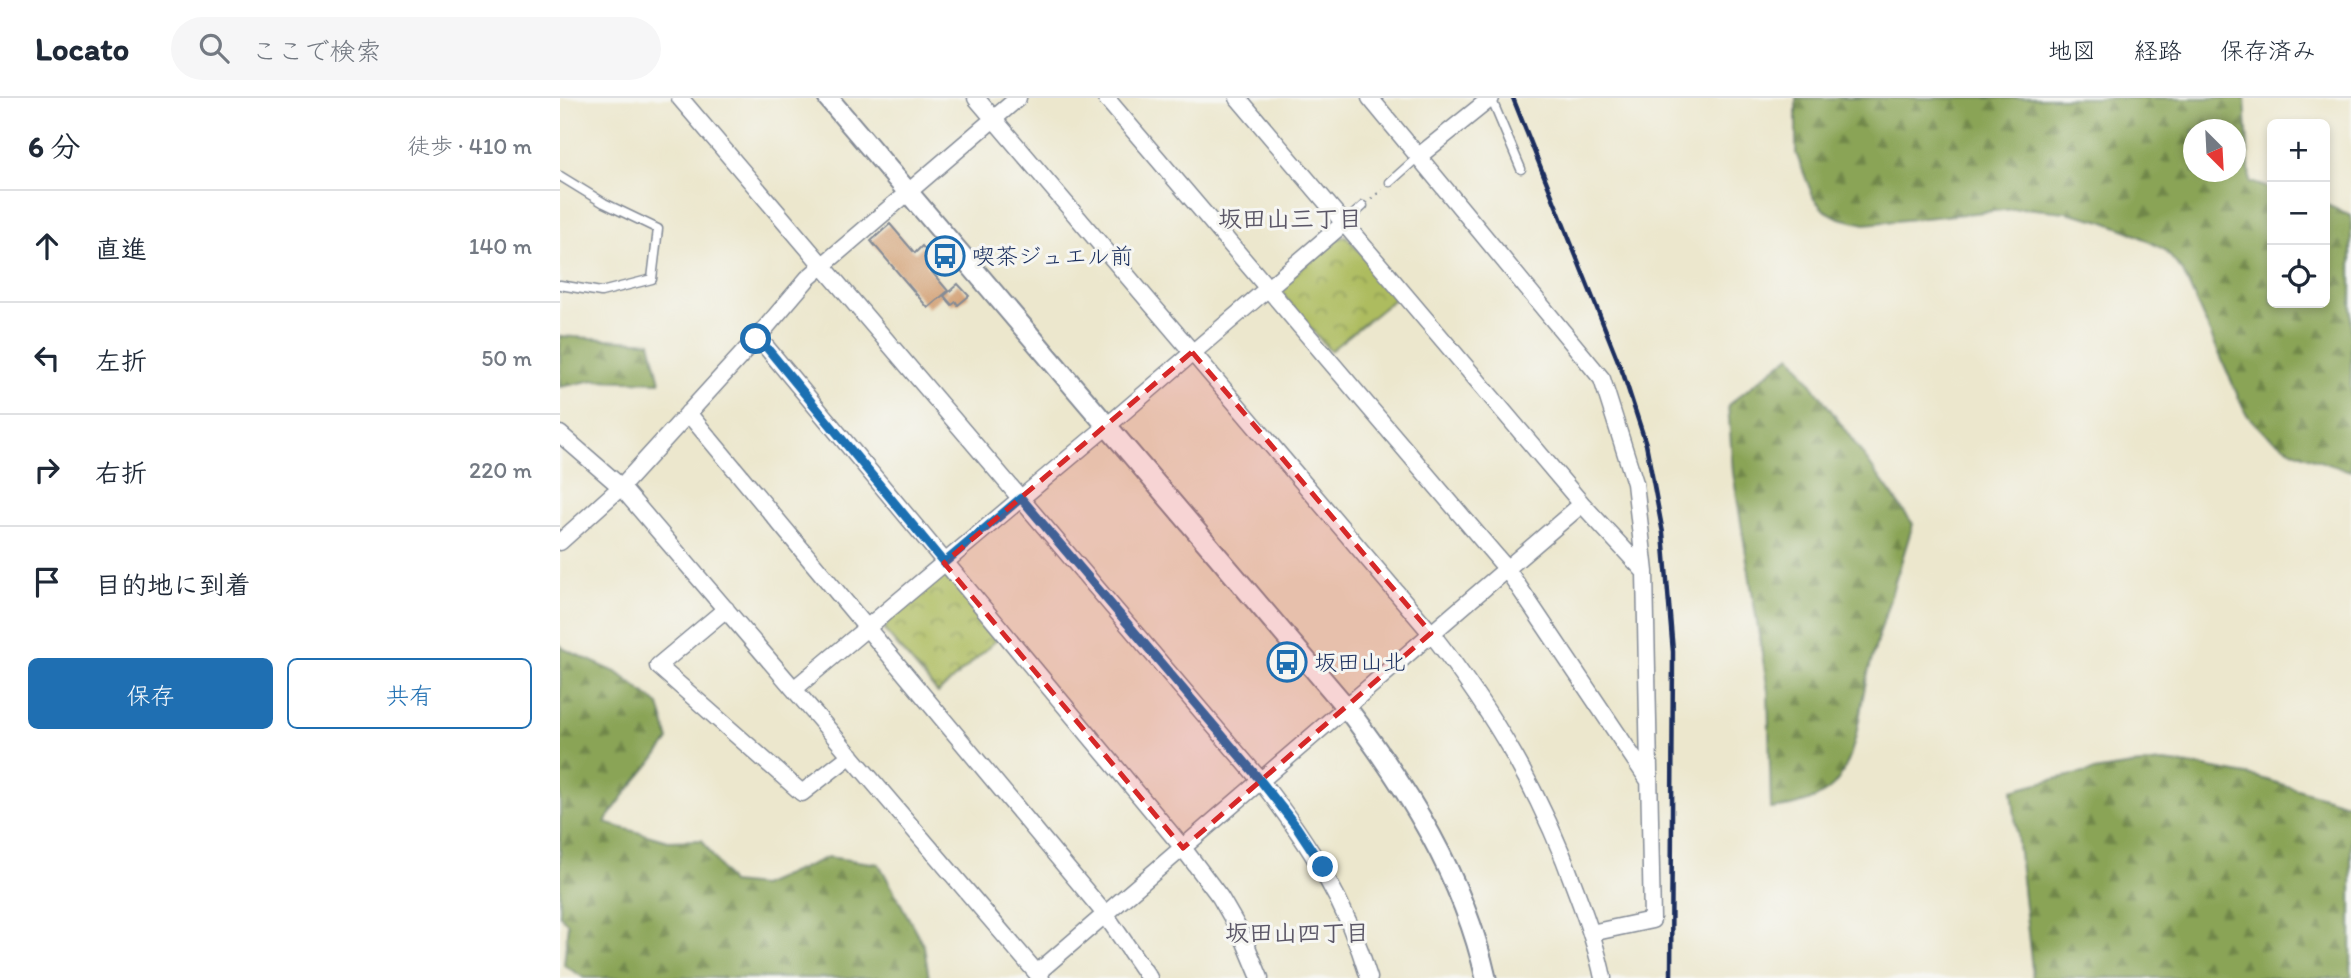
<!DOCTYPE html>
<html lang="ja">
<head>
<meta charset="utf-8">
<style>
  body { margin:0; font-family:Itim,"Klee One",sans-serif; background:#f6f6f7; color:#1f2937 }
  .controls { position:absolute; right:21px; top:21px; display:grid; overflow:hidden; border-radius:10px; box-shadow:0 4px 10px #0003 }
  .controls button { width:63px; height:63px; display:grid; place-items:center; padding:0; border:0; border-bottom:2px solid #e0e1e3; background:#fff; color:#1f2937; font:35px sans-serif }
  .compass { position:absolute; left:1623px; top:21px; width:63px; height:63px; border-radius:50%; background:#fff; box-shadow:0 4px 10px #0003; rotate:156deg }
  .stop { position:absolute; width:21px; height:21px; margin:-16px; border:5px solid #1f6fb2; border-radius:50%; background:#fff }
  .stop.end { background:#1f6fb2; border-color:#fff; box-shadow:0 2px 7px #0008 }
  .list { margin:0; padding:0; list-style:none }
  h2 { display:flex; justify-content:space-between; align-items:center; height:91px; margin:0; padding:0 28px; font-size:30px }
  h2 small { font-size:23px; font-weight:400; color:#747a83 }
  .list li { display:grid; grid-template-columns:46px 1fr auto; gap:21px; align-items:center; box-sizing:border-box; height:112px; padding:0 28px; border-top:2px solid #e0e1e3 }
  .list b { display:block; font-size:26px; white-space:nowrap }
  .list em { font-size:23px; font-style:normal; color:#747a83 }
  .actions { display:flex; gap:14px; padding:21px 28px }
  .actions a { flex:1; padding:16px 0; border:2px solid #1f6fb2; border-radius:10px; text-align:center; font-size:24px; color:#1f6fb2 }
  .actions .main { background:#1f6fb2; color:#fff }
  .icon { flex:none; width:38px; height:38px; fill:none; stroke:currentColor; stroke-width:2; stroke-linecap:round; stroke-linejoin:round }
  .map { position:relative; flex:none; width:1791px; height:880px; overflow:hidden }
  header { display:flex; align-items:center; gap:42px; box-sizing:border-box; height:98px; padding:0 35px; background:#fff; border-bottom:2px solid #e0e1e3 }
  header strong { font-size:33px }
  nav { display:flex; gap:38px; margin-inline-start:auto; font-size:24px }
  .search { width:490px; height:63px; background:#f6f6f7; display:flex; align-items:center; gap:18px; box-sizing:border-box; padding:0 24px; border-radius:38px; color:#747a83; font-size:26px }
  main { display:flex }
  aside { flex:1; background:#fff }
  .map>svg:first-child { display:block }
</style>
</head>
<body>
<header>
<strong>Locato</strong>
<div class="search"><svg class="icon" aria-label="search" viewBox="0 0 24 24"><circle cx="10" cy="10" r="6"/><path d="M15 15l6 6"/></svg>ここで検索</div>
<nav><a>地図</a><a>経路</a><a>保存済み</a></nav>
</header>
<main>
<aside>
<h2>6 分<small>徒歩 · 410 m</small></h2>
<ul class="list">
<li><svg class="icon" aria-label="ahead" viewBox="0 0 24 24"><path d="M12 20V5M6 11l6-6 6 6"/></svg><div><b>直進</b></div><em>140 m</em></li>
<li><svg class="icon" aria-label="left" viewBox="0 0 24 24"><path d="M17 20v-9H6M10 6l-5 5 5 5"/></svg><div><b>左折</b></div><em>50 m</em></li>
<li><svg class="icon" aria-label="right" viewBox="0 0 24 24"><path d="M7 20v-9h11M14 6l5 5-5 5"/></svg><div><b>右折</b></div><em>220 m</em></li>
<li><svg class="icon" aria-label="arrive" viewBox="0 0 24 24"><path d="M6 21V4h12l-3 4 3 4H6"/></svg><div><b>目的地に到着</b></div></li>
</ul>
<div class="actions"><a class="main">保存</a><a>共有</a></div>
</aside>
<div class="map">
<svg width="1791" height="880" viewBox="0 0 1791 880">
  <defs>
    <pattern id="forest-firs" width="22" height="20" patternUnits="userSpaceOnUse" patternTransform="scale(1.75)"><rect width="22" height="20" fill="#8aa456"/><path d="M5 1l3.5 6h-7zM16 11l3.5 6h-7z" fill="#70864a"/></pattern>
    <pattern id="park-crowns" width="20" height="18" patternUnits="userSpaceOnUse" patternTransform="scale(1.75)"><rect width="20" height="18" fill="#adbc5f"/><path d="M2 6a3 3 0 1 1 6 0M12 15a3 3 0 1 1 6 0" fill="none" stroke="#8c9952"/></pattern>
  </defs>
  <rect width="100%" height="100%" fill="#f6f6f2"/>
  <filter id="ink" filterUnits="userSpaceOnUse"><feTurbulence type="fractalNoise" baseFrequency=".0143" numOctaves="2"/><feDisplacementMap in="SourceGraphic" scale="14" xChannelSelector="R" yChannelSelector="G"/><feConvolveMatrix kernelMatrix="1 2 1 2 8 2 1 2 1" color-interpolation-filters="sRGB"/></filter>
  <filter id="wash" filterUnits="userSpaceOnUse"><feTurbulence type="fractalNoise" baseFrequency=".00686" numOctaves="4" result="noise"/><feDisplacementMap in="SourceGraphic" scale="28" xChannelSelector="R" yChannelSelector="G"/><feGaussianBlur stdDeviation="1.57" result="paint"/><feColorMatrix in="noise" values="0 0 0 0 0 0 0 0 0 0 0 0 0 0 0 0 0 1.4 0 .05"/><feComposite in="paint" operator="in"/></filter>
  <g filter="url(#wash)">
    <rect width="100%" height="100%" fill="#ece7cd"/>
    <path fill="url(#forest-firs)" stroke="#526a5a" stroke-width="2" fill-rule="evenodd" d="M1236 0H1685L1690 84 1712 91V205H1765V106L1791 118V373C1750 361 1711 349 1685 314L1623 174 1605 152 1571 134 1542 123 1506 114 1464 110 1305 126 1279 120 1264 112 1254 101 1236 55ZM1633 32H1675V74H1633Z
      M0 238 90 244 100 284 34 282 0 289Z
      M1231 257 1353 426C1338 475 1322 525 1308 575 1299 609 1299 652 1278 682 1264 702 1233 709 1211 711L1208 593 1173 375 1168 307Z
      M0 547 4 551 58 575 99 607 109 642C89 670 62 695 45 725L108 743 142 742 171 785 201 788 268 759 319 766 364 848 369 880H24L4 867 8 826 0 817Z
      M1603 664 1639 668 1697 679 1791 707V880H1473L1452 692C1502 678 1551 668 1603 664Z"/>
    <path fill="url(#park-crowns)" stroke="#64765e" stroke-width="2" d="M786 138 838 198 770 253 724 198 722 194 724 185 775 142Z
      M382 477 393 479 441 538 378 595 325 533 327 522Z"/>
    <g id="blocks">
      <path fill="#d3a277" d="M330 126 353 153 355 155 362 148 373 161 366 167 388 193 368 210 311 143Z
        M398 186 409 198 398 207 396 204 392 207 384 198Z"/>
    </g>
  </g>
  <g filter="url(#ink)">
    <use href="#blocks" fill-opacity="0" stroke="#848b96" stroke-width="2"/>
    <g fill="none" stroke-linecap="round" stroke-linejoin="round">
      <g stroke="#848b96" stroke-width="11">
        <path id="service" d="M931 0 961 71
          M0 78 44 105 98 131 92 181 41 194 0 187
          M830 84 859 58
          M784 125 803 108"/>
      </g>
      <g stroke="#848b96" stroke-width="19">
        <path id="minor" d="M120 0 700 682C749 745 786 803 809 880
          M416 0 871 535C935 617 981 695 1016 793 1027 822 1037 850 1043 880
          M546 0 946 470 1089 683
          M678 0 1022 406 1085 474
          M810 0 1042 281 1075 385 1085 474 1092 822 1031 835
          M859 58 931 0
          M196 241 207 250 623 750 660 799 682 837 700 880
          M128 315 545 816 589 880
          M0 336 61 389 481 880
          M0 444 61 389 196 241 248 180 458 0
          M166 511 98 568 242 695 291 657
          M234 591 546 329 784 125
          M477 875 1022 406"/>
      </g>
      <g stroke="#848b96" stroke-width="23">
        <path id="tertiary" d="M268 0 786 609C848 691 903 778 926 880"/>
      </g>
      <path stroke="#848b96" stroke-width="2.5" stroke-dasharray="2 5" stroke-linecap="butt" d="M811 101 822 92"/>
      <use href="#service" stroke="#fff" stroke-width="8"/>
      <use href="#minor" stroke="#fff" stroke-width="16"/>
      <use href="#tertiary" stroke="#fff" stroke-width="19"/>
      <path stroke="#1b2f5e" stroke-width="4.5" d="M953 0 1064 278 1086 346 1103 435 1113 554 1111 880"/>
    </g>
  </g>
  <g fill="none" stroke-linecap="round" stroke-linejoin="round" filter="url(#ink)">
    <path stroke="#1f6fb2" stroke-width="9" d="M196 241 207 250 384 465 461 400 700 682 736 728 763 769"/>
  </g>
  <path fill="#d62828" fill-opacity="0.2" stroke="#d62828" stroke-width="5" stroke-dasharray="14 9" stroke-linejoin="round" d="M632 254 871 535 623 750 384 465Z"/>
  <defs>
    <g id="bus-ring" transform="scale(2.0125)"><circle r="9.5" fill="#f6f6f2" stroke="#1f6fb2" stroke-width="1.5"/><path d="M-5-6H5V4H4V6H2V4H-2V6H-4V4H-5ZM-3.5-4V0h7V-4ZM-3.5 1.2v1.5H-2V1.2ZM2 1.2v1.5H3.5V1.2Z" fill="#1f6fb2"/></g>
  </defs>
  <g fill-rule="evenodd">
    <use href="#bus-ring" x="385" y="158"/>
    <use href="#bus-ring" x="727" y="564"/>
  </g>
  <g text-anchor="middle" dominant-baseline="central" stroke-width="6" stroke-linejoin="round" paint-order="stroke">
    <g font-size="23" fill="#1b2f5e" stroke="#f6f6f2" text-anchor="start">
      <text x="412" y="158">喫茶ジュエル前</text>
      <text x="754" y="564">坂田山北</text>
    </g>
    <g font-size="24" font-weight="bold" fill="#5b5767" stroke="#f6f6f2">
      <text x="730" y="120">坂田山三丁目</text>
      <text x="737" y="834">坂田山四丁目</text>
    </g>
  </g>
</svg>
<div class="controls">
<button>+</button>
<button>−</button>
<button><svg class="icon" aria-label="locate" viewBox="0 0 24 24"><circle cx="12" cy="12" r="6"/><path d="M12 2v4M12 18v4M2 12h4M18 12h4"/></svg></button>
</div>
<svg class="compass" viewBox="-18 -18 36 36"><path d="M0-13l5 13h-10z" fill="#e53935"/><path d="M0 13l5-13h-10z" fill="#747a83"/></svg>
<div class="stop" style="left:196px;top:241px"></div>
<div class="stop end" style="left:763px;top:769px"></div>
</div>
</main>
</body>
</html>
